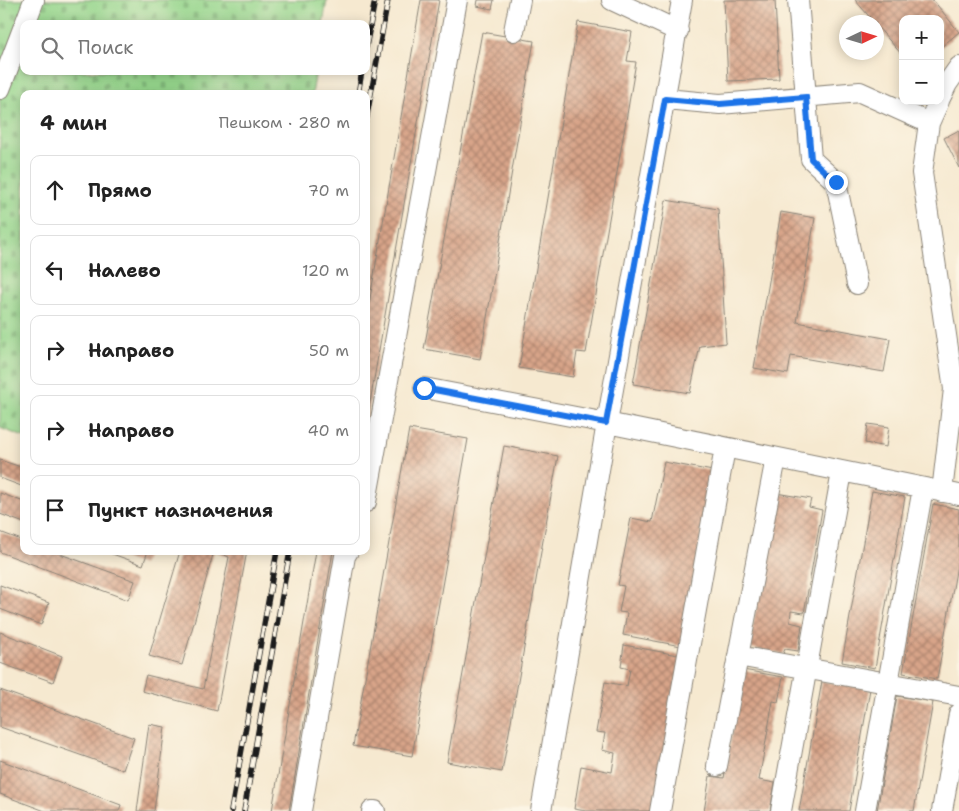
<!DOCTYPE html>
<html lang="ru">
<head>
<meta charset="utf-8">
<style>
  body { margin:0; font-family:"Shantell Sans",sans-serif; background:#f2f2f2; color:#222 }
  .controls { position:absolute; right:15px; top:15px; display:grid; overflow:hidden; border-radius:10px; box-shadow:0 2px 12px #0003 }
  .controls button { width:45px; height:45px; display:grid; place-items:center; padding:0; border:0; border-bottom:1px solid #e0e0e0; background:#fff; color:#222; font:25px sans-serif }
  .compass { position:absolute; left:839px; top:15px; width:45px; height:45px; border-radius:50%; background:#fff; box-shadow:0 2px 12px #0003; rotate:86deg }
  .stop { position:absolute; width:15px; height:15px; margin:-11px; border:4px solid #1a73e8; border-radius:50%; background:#fff }
  .stop.end { background:#1a73e8; border-color:#fff; box-shadow:0 1px 5px #0008 }
  .list { margin:0; padding:0; list-style:none }
  h2 { display:flex; justify-content:space-between; align-items:center; height:65px; margin:0; padding:0 20px; font-size:21px }
  h2 small { font-size:16px; font-weight:400; color:#767676 }
  .list li { display:grid; grid-template-columns:32px 1fr auto; gap:15px; align-items:center; box-sizing:border-box; height:70px; margin:0 10px 10px; padding:0 10px; border:1px solid #e0e0e0; border-radius:10px }
  .list b { display:block; font-size:19px; white-space:nowrap }
  .list em { font-size:16px; font-style:normal; color:#767676 }
  .icon { flex:none; width:28px; height:28px; fill:none; stroke:currentColor; stroke-width:2; stroke-linecap:round; stroke-linejoin:round }
  .map { position:relative; flex:none; width:959px; height:811px; overflow:hidden }
  .search { position:absolute; background:#fff; box-shadow:0 2px 12px #0003; left:20px; top:20px; width:350px; height:55px; display:flex; align-items:center; gap:12px; box-sizing:border-box; padding:0 18px; border-radius:10px; color:#767676; font-size:19px }
  .panel { position:absolute; background:#fff; box-shadow:0 2px 12px #0003; left:20px; top:90px; width:350px; height:465px; border-radius:10px }
  .map>svg:first-child { display:block }
</style>
</head>
<body>
<div class="map">
<svg width="959" height="811" viewBox="0 0 959 811">
  <defs>
    <pattern id="cemetery-stones" width="16" height="16" patternUnits="userSpaceOnUse" patternTransform="scale(1.25)"><rect width="16" height="16" fill="#95d58c"/><path d="M2 7V4a2 2 0 0 1 4 0v3zM10 15v-3a2 2 0 0 1 4 0v3z" fill="#80b678"/></pattern>
    <pattern id="building-cross-hatch" width="8" height="8" patternUnits="userSpaceOnUse" patternTransform="scale(1.25)"><rect width="8" height="8" fill="#d8a489"/><path d="M0 0l8 8M0 8l8-8" fill="none" stroke="#ae856f"/></pattern>
  </defs>
  <rect width="100%" height="100%" fill="#fcf5e5"/>
  <filter id="ink" filterUnits="userSpaceOnUse"><feTurbulence type="fractalNoise" baseFrequency=".02" numOctaves="2"/><feDisplacementMap in="SourceGraphic" scale="10" xChannelSelector="R" yChannelSelector="G"/><feConvolveMatrix kernelMatrix="1 2 1 2 8 2 1 2 1" color-interpolation-filters="sRGB"/></filter>
  <filter id="wash" filterUnits="userSpaceOnUse"><feTurbulence type="fractalNoise" baseFrequency=".0096" numOctaves="4" result="noise"/><feDisplacementMap in="SourceGraphic" scale="20" xChannelSelector="R" yChannelSelector="G"/><feGaussianBlur stdDeviation="1.12" result="paint"/><feColorMatrix in="noise" values="0 0 0 0 0 0 0 0 0 0 0 0 0 0 0 0 0 1.4 0 .05"/><feComposite in="paint" operator="in"/></filter>
  <g filter="url(#wash)">
    <rect width="100%" height="100%" fill="#f6e9d0"/>
    <path fill="url(#cemetery-stones)" stroke="#587854" d="M0 0H327L323 24H24V71H316L312 94H24V437L0 428Z"/>
    <g id="blocks">
      <path fill="url(#building-cross-hatch)" d="M421 0H439L367 420H366V322Z
        M478 0H494L492 9 477 6Z
        M724 0H775L779 79 728 81Z
        M855 0H933L959 32 940 48V19H903V56L876 25V22H874Z
        M578 22 632 32 627 61 636 62 586 353 577 352 573 377 519 368Z
        M482 32 534 41 480 359 424 349Z
        M959 130V168L944 138Z
        M666 200 718 209 726 343 700 346 690 393 633 384Z
        M781 212 815 218 797 322 890 339 884 372 791 356 788 374 754 368Z
        M868 424 889 427 886 447 865 443Z
        M409 429 468 439 412 756 353 746Z
        M504 446 558 456 502 772 447 762Z
        M0 460 24 468V487L0 478Z
        M664 462 713 471 681 646 623 635 627 613 619 612 624 586 618 585 631 518 652 522Z
        M872 491 905 497 875 668 842 662Z
        M0 493 24 502V523L0 514Z
        M776 493 811 499 809 507 822 510 804 613 791 611 790 622 802 625 798 651 785 649 783 654 749 648Z
        M933 504 959 509V554L937 679 903 673Z
        M0 532 24 541V551H52L135 581 128 600 0 552Z
        M104 551H148L143 565Z
        M180 551H214L182 665 149 656Z
        M247 551 217 711 142 691 146 675 203 689 229 557 215 551Z
        M316 551H333L289 811H272Z
        M0 585 49 603 41 625 0 609Z
        M0 632 62 656 53 682 0 663Z
        M624 645 683 656 655 811H586L574 809 581 766 612 772 615 753 602 750 605 733 596 732 605 682 627 686 630 669 621 667Z
        M743 670 783 677 778 702 773 701 759 780 775 783 770 811H704L710 776 724 778Z
        M822 681 870 689 849 811H799Z
        M0 690 134 738 123 770 0 727Z
        M897 696 933 702 914 811H877Z
        M149 724 165 727 154 811H137Z
        M0 760 121 805 119 811H45L0 794Z"/>
    </g>
  </g>
  <g filter="url(#ink)">
    <use href="#blocks" fill-opacity="0" stroke="#898276" stroke-width="1"/>
    <g fill="none" stroke-linecap="round" stroke-linejoin="round">
      <g stroke="#898276" stroke-width="22">
        <path id="minor" d="M612 0 678 31
          M798 0 811 159 836 182 857 284
          M25 24 34 0
          M514 31 520 0
          M0 89 24 26
          M940 98 947 84 959 67
          M665 99 720 104 860 92 929 123
          M939 101 929 123 922 173 954 389 942 492
          M424 388 607 423 959 495
          M366 502 457 0
          M738 656 959 696
          M717 766 776 458
          M301 811 345 556 348 551
          M372 811H375
          M541 811 607 423 682 0
          M660 811 725 448
          M781 811 842 472
          M865 811 923 488
          M942 811 959 714"/>
      </g>
      <use href="#minor" stroke="#fff" stroke-width="20"/>
      <g stroke="#1c1c1c" stroke-width="5.5">
        <path id="rail" d="M366 47 375 0
          M358 94 362 71
          M366 121 388 0
          M231 811 277 551
          M244 811 290 551"/>
      </g>
      <use href="#rail" stroke="#fcf5e5" stroke-width="4" stroke-dasharray="11" stroke-linecap="butt"/>
    </g>
  </g>
  <g fill="none" stroke-linecap="round" stroke-linejoin="round" filter="url(#ink)">
    <path stroke="#1a73e8" stroke-width="6" d="M424 388 606 423 665 99 720 104 806 97 811 159 836 182"/>
  </g>
</svg>
<div class="controls">
<button>+</button>
<button>−</button>
</div>
<svg class="compass" viewBox="-18 -18 36 36"><path d="M0-13l5 13h-10z" fill="#e53935"/><path d="M0 13l5-13h-10z" fill="#767676"/></svg>
<div class="stop" style="left:424px;top:388px"></div>
<div class="stop end" style="left:836px;top:182px"></div>
<div class="search"><svg class="icon" aria-label="search" viewBox="0 0 24 24"><circle cx="10" cy="10" r="6"/><path d="M15 15l6 6"/></svg>Поиск</div>
<section class="panel">
<h2>4 мин<small>Пешком · 280 m</small></h2>
<ul class="list">
<li><svg class="icon" aria-label="ahead" viewBox="0 0 24 24"><path d="M12 20V5M6 11l6-6 6 6"/></svg><div><b>Прямо</b></div><em>70 m</em></li>
<li><svg class="icon" aria-label="left" viewBox="0 0 24 24"><path d="M17 20v-9H6M10 6l-5 5 5 5"/></svg><div><b>Налево</b></div><em>120 m</em></li>
<li><svg class="icon" aria-label="right" viewBox="0 0 24 24"><path d="M7 20v-9h11M14 6l5 5-5 5"/></svg><div><b>Направо</b></div><em>50 m</em></li>
<li><svg class="icon" aria-label="right" viewBox="0 0 24 24"><path d="M7 20v-9h11M14 6l5 5-5 5"/></svg><div><b>Направо</b></div><em>40 m</em></li>
<li><svg class="icon" aria-label="arrive" viewBox="0 0 24 24"><path d="M6 21V4h12l-3 4 3 4H6"/></svg><div><b>Пункт назначения</b></div></li>
</ul>
</section>
</div>
</body>
</html>
